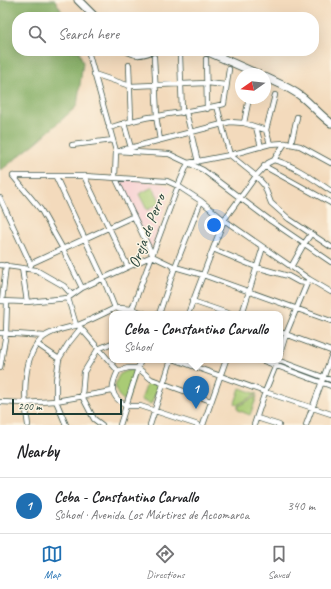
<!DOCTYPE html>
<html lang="en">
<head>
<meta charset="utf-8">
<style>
  body { margin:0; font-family:Caveat,sans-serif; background:#f2f2f2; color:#202124 }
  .compass { position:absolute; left:235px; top:68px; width:36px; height:36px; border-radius:50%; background:#fff; box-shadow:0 4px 16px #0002; rotate:256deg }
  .scale { position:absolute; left:12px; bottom:10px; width:110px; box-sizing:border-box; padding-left:4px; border:2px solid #1f3d34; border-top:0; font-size:11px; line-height:14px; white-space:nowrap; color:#1f3d34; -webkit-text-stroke:3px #fcf5e5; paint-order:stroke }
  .you { position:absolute; left:214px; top:225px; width:14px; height:14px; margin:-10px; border:3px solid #fff; border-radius:50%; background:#1a73e8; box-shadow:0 0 0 6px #1a73e833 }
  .badge { display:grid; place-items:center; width:26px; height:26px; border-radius:50%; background:#1f6fb2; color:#fff; font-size:13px; font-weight:700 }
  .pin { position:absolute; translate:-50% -33px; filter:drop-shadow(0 1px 2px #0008) }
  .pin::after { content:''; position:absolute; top:21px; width:14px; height:12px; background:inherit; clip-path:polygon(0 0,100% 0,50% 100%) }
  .popup { position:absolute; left:109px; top:311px; width:174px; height:52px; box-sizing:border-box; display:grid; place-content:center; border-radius:8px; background:#fff; filter:drop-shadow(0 1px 3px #0005); font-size:13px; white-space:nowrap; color:#757577 }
  .popup b { font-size:15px; color:#202124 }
  .popup::after { content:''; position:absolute; left:50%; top:100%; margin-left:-8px; border:8px solid transparent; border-top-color:#fff }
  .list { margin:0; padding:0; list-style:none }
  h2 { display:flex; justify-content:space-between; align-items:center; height:52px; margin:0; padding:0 16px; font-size:17px }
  h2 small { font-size:13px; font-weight:400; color:#757577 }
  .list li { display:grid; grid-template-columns:26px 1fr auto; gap:12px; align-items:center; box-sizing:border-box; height:56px; padding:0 16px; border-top:1px solid #e0e0e0 }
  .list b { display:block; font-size:15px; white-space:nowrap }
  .list p { margin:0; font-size:13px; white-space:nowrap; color:#757577 }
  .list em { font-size:13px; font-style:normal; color:#757577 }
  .icon { flex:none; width:22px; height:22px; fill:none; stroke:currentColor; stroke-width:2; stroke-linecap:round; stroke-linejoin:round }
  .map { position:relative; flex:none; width:331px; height:425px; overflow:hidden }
  .search { position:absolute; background:#fff; box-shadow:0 4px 16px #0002; left:12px; right:12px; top:12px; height:44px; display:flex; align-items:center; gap:10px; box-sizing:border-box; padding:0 14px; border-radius:16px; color:#757577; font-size:15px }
  .sheet { height:108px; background:#fff }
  nav { display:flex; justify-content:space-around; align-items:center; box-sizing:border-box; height:56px; border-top:1px solid #e0e0e0; background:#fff; font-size:11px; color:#757577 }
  nav a { display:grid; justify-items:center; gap:2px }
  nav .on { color:#1f6fb2 }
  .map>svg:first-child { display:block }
</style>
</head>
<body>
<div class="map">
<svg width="331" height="425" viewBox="0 0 331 425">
  <rect width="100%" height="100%" fill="#fcf5e5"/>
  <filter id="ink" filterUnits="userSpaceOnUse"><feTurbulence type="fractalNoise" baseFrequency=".025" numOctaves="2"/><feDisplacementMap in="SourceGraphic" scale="8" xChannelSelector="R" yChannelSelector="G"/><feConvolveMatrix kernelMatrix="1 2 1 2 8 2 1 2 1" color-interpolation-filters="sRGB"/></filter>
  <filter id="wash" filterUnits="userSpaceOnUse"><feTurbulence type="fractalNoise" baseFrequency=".012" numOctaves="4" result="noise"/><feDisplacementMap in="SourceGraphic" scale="16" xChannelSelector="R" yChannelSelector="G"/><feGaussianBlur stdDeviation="0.9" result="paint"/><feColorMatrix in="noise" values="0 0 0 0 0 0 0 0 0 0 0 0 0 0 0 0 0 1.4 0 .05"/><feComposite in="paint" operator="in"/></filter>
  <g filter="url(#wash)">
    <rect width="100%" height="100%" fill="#f3dabc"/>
    <path fill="#f7cfd2" d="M118 178 160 183 172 187 151 249Z"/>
    <path fill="#a9cb74" stroke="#648454" d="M153 187 161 203 147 210 139 194Z
      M131 369 137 370 127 402C115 396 112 385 120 374Z
      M148 381 159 385 151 404 141 400Z
      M240 388 257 394 237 405 235 403Z
      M257 396 250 415 238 410V406Z"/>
    <path fill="#86af66" stroke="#52764d" d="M0 0H55L65 17H17V51H79L83 63 77 106 38 141 0 171Z"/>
  </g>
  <g filter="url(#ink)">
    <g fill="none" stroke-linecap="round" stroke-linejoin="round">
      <g stroke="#3f5548" stroke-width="6">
        <path id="minor" d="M88 51 116 151 115 177 152 254
          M180 54 182 113
          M154 57 157 116
          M206 59 207 109
          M129 65 131 121
          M94 74 130 86 207 83 226 85
          M217 106 230 155 256 176 264 185 271 203 289 219 331 247
          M186 112 198 162
          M156 116 160 140
          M124 123 131 148
          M244 123 249 98
          M256 127 261 147
          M109 128C124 123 140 118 157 116 179 112 201 110 224 104L229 69
          M266 130 270 144
          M291 144 297 117
          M72 145 113 140
          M122 150 230 122 244 123 266 130 275 95
          M116 151 169 154 203 170 271 221 331 262
          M274 160C296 166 313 179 331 191
          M264 166 331 203
          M13 176H84L167 181 178 186 201 201 224 220 309 279 331 292
          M13 176 41 210 63 249 82 288
          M84 176 128 267
          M56 177 103 278 115 308
          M0 198 31 265
          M213 249 256 267 288 276 299 282 307 283
          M30 264 134 216
          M0 265 36 270 64 286 72 295
          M291 267 304 244 311 234
          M22 268 27 302
          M68 298 76 325
          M0 301 27 302 68 298 82 288 152 256 175 267 203 275 331 321
          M2 301 6 265
          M192 301 230 314
          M119 308 132 309 146 314
          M132 309 178 186 188 163 230 155 270 144 285 143 300 146 331 163
          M159 314 175 267 201 201
          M188 314 224 220 256 176 268 163 274 160 285 143
          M242 314 263 247
          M79 326 118 371
          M280 332 331 351
          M0 333 45 336
          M37 344 59 359
          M280 354 286 334 308 281
          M141 360 138 368 151 379 211 401
          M176 360 265 392 331 414
          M261 360 331 386
          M277 360 331 380
          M0 368 6 333 7 302
          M0 402 25 403 56 401 112 391
          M126 406H140L198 425
          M257 418 279 425
          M28 425C24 400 21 355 44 337 52 330 68 328 78 325 91 320 103 314 115 308L133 314
          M66 425 56 401V380L59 359 68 344 80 329
          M102 425 94 419 82 396 84 372 98 349 112 343
          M120 425 138 368H128L118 371C110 387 110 396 126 406
          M150 425 171 360
          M203 425 226 360
          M254 425 265 392 278 360
          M306 425 331 357"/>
      </g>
      <g stroke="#3f5548" stroke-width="9">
        <path id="highway" d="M78 0 95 17
          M129 51C137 55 142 54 150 51
          M206 51 258 74
          M265 77C278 83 291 88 302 97 312 105 320 115 331 123"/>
      </g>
      <use href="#minor" stroke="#fff" stroke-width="4.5"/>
      <use href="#highway" stroke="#fff" stroke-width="7"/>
    </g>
  </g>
  <g text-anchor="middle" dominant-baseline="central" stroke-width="3" stroke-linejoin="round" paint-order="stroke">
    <g font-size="16" fill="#1f3d34" stroke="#fcf5e5">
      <text transform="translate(147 231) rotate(-69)">Oreja de Perro</text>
    </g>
  </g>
</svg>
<svg class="compass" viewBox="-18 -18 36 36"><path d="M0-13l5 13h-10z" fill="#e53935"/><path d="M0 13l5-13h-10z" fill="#757577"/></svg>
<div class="scale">200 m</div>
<div class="you"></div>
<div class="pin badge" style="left:196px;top:409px">1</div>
<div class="popup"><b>Ceba - Constantino Carvallo</b>School</div>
<div class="search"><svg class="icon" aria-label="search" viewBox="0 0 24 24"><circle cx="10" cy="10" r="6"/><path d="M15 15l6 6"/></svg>Search here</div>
</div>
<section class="sheet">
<h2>Nearby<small></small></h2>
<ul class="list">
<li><span class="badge">1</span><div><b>Ceba - Constantino Carvallo</b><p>School · Avenida Los Mártires de Accomarca</p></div><em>340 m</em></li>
</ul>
</section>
<nav>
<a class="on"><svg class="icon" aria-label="map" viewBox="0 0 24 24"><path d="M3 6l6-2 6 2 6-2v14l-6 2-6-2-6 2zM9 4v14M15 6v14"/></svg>Map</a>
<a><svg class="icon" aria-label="directions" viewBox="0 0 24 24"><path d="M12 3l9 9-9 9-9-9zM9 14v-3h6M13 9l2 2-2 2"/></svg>Directions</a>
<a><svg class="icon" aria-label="saved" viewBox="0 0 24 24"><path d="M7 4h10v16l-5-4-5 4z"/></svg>Saved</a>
</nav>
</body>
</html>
